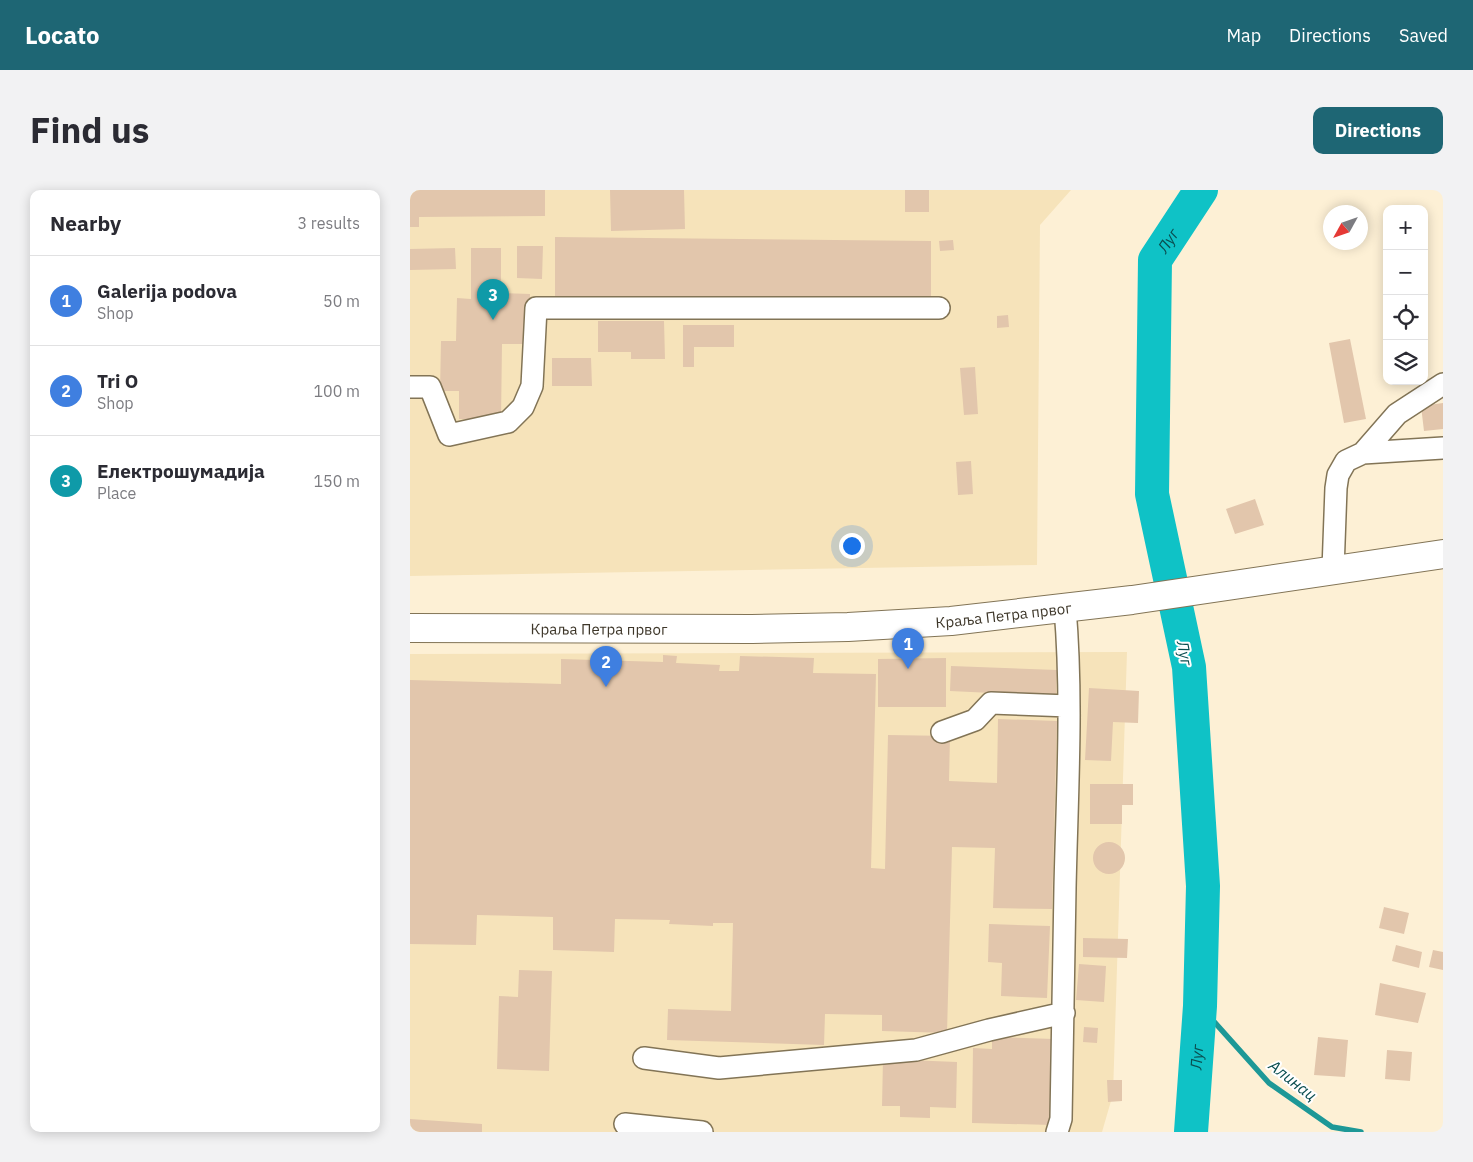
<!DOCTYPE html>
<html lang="en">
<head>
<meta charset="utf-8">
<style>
  body { margin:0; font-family:"IBM Plex Sans",sans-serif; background:#f2f2f3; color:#2b2b33 }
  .controls { position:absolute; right:15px; top:15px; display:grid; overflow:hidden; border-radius:10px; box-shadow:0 2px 12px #0003 }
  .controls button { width:45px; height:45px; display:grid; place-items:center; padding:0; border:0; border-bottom:1px solid #e1e1e2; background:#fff; color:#2b2b33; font:25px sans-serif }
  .compass { position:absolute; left:913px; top:15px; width:45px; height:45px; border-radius:50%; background:#fff; box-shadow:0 2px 12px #0003; rotate:230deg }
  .you { position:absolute; left:441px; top:355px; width:18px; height:18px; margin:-12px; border:4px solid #fff; border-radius:50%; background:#1a73e8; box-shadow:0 0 0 8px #1a73e833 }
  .badge { display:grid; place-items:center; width:32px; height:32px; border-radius:50%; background:#1e6674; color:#fff; font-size:16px; font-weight:700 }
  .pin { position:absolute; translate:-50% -41px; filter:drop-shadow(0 1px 2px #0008) }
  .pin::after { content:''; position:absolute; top:26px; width:18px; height:15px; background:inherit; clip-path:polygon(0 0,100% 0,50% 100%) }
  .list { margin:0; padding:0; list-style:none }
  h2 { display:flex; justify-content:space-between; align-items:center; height:65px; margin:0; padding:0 20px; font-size:21px }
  h2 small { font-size:16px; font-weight:400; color:#7c7c81 }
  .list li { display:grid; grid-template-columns:32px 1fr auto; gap:15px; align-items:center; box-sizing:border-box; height:90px; padding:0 20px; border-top:1px solid #e1e1e2 }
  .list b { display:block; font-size:19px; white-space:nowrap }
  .list p { margin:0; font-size:16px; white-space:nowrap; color:#7c7c81 }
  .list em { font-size:16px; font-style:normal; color:#7c7c81 }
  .icon { flex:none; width:28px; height:28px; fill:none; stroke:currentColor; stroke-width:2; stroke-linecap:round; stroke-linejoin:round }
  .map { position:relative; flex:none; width:1033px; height:942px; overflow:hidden; border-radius:10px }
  header { display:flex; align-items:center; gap:30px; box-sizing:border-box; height:70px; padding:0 25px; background:#1e6674; color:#fff }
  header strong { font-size:24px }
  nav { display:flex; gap:28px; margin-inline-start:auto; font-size:18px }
  .intro { display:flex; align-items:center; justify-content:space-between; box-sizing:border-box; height:120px; padding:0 30px }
  h1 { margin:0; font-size:35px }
  .button { padding:12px 22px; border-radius:10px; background:#1e6674; color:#fff; font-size:18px; font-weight:700 }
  main { display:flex; gap:30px; padding:0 30px }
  aside { flex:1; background:#fff; border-radius:10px; box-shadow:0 2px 12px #0003 }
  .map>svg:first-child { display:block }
</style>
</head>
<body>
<header>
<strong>Locato</strong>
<nav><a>Map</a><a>Directions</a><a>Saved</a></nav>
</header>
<div class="intro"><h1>Find us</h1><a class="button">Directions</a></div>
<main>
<aside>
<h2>Nearby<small>3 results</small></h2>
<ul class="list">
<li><span class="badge" style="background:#3f7fe0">1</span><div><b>Galerija podova</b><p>Shop</p></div><em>50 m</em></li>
<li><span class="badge" style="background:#3f7fe0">2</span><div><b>Tri O</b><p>Shop</p></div><em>100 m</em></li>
<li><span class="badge" style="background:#0f9aa8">3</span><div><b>Електрошумадија</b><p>Place</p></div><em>150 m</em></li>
</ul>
</aside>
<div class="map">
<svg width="1033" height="942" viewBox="0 0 1033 942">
  <rect width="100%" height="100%" fill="#fdf0d5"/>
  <path fill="#f6e3ba" d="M0 0H661L630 35 627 375 0 386Z
    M717 462 703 904 692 942H0V464Z"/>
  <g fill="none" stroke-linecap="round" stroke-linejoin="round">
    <path stroke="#1d9897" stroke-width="5.5" d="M790 816 859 893 922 937 951 942"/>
    <path stroke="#0fc2c6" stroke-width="34" id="s1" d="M781 942 790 816 793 696 779 477 742 304 745 70 791 0"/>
  </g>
  <path fill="#e2c6ac" d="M0 0H135V26L9 27V37H0Z
    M200 0H274L275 39 201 41Z
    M495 0H519V22H495Z
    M145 47 521 51V112L145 108Z
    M543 50 544 60 530 61 529 51Z
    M107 56H133L132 89 107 88Z
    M45 58 46 79 0 80V59Z
    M61 58H91V103L120 104 119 154H92L91 229H49V201H30L31 151H46L47 108 61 109Z
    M598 125 599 137 587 138V126Z
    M188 131H254L255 169H221V162H188Z
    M273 135H324V157H284V177H273Z
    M940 149 956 229 934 233 919 153Z
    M142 168H181L182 196H142Z
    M565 177 568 224 554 225 550 178Z
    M1033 213V239L1014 241 1011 216Z
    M561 271 563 304 548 305 546 272Z
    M845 309 854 335 825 344 816 319Z
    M253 465 267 466 266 473 310 475 309 481H329L330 466 404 468 403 483 466 484 461 678 475 679 478 545 540 546 539 591 587 593 588 529 647 531 642 719 583 718 585 658 542 657 537 843 472 841V825L415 824 414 855 257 850 258 819 321 821 323 733H303V736L259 734 260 730 205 729 204 762 143 760V727L67 725 66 755 0 754V490L151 494V469L253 472Z
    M536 468V517H468V469Z
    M541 476 647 480 646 506 540 501Z
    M679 498 729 501 728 533 703 532 701 571 675 570Z
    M680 594H723V615H712V634H680Z
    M683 668a16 16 0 1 1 32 0a16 16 0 1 1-32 0Z
    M974 717 999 723 994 744 969 738Z
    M579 734 640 736 637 808 591 806 592 773 578 772Z
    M673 748 718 749 717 768 673 767Z
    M986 755 1012 762 1009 778 982 771Z
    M1023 760 1033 762V780L1019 777Z
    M669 774 696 776 694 812 666 810Z
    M109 780 142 781 139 881 87 879 89 806 108 807Z
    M970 793 1016 803 1008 833 965 825Z
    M674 837 688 838 687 853 673 852Z
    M582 847 644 849 642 935 562 933 563 858 582 859Z
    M908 847 938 850 935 887 904 885Z
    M977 860 1002 862 1000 891 975 889Z
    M473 869 547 872 546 918 520 917V928L490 927V916H472Z
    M697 890H712V911L698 912Z
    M0 929 72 934V942H0Z"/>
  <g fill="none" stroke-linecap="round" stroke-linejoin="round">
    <g stroke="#827456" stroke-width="24">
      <path id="minor" d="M0 197H20L39 245 98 232 113 217 122 196 126 118H529
        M953 263 1033 258
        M923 380 926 298 928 285 936 271 953 263 987 224 1033 194
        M532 542 565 530 581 513 659 516
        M234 868 309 878 506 860 579 840 654 823
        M215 934 292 942
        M647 942 651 929C653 852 653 775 655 698 657 604 663 511 655 418"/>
    </g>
    <g stroke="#827456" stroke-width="30">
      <g id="major">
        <path id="s2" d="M0 438 342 439 438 437 541 431 722 410 1033 364"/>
      </g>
    </g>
    <use href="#minor" stroke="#fff" stroke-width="21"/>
    <use href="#major" stroke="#fff" stroke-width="28"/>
  </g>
  <g text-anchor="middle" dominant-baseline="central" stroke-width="4" stroke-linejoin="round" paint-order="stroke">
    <g font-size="15" fill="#3e372a" stroke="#fff">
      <text stroke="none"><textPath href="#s2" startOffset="594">Краља Петра првог</textPath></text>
      <text stroke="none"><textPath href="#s2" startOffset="189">Краља Петра првог</textPath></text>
    </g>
    <g font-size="16" font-style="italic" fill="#0b4e50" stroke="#fff">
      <text stroke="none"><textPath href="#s1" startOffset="900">Луг</textPath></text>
      <text transform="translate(775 463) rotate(79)">Луг</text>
      <text stroke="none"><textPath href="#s1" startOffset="75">Луг</textPath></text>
      <text transform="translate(883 890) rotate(38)">Алинац</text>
    </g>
  </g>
</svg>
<div class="controls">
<button>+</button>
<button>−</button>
<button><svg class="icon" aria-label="locate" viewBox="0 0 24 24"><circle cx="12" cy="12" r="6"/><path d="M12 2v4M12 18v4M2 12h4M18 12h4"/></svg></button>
<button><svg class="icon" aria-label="layers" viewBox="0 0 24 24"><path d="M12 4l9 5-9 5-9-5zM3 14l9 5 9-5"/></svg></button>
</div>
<svg class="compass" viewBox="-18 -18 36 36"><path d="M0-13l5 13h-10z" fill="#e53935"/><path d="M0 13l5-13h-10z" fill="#7c7c81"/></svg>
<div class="you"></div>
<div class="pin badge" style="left:498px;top:479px;background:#3f7fe0">1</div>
<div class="pin badge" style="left:196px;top:497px;background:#3f7fe0">2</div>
<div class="pin badge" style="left:83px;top:130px;background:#0f9aa8">3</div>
</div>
</main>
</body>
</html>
